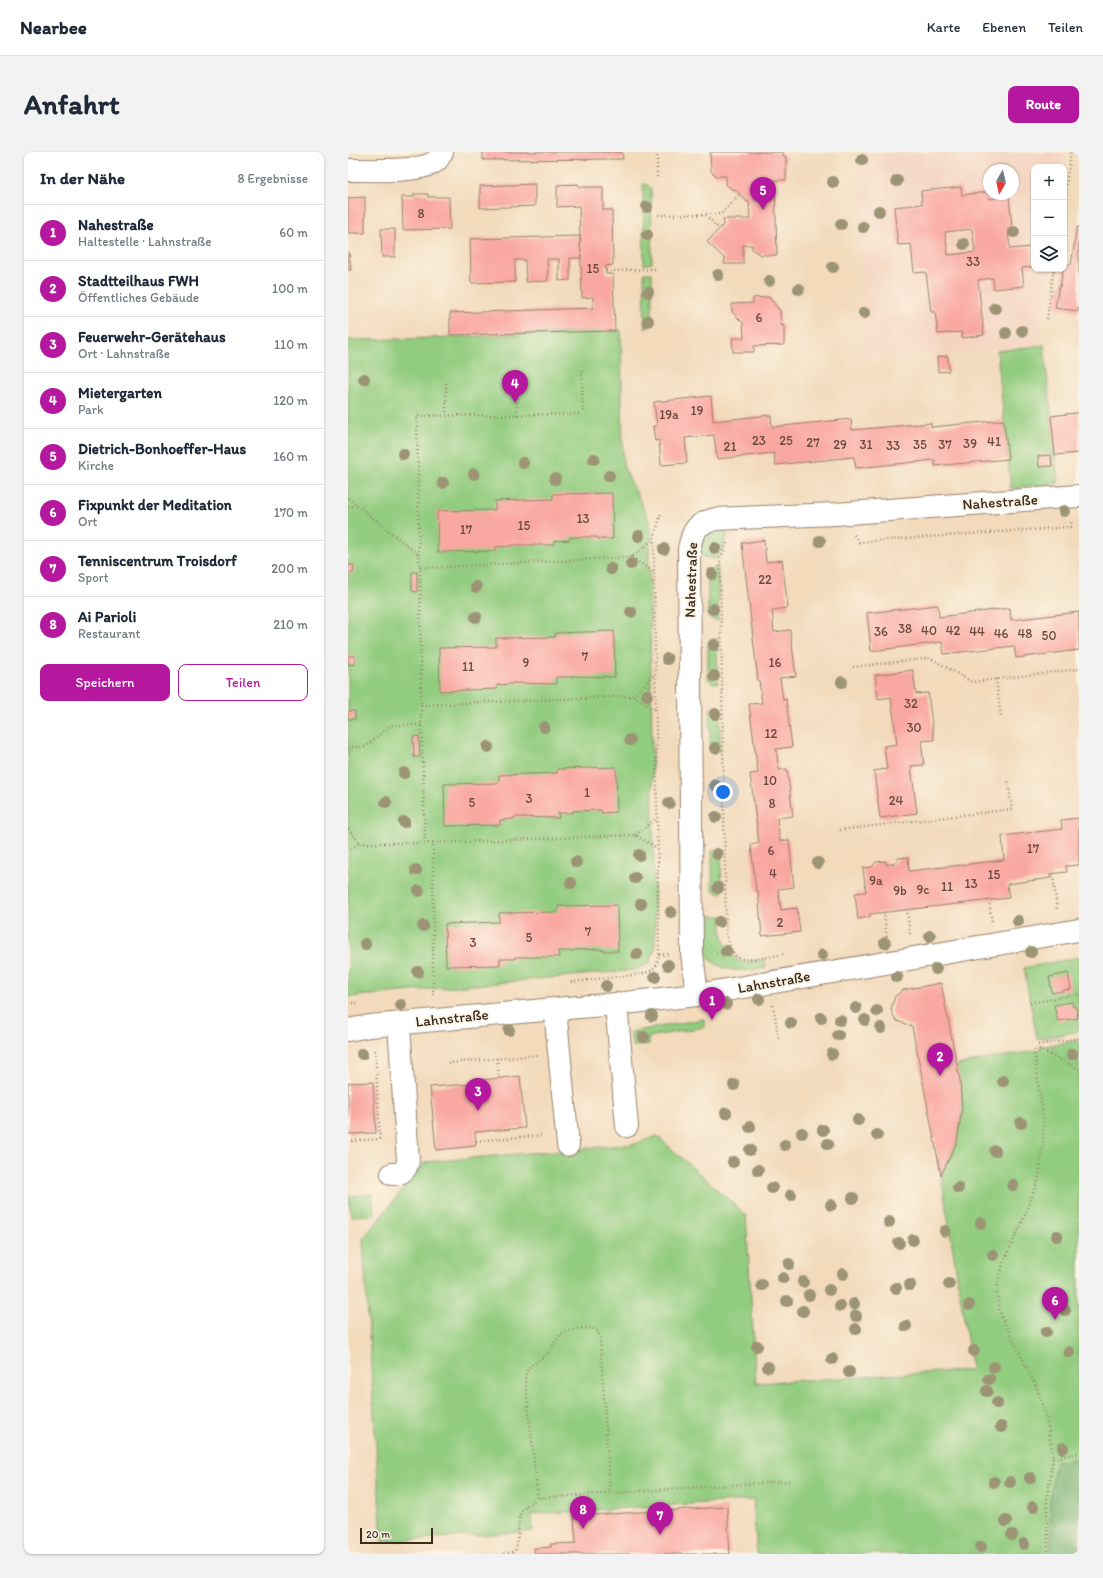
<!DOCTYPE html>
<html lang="de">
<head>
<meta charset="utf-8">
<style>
  body { margin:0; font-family:Itim,sans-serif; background:#f2f2f3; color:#1f2937 }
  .controls { position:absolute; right:12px; top:12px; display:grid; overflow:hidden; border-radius:8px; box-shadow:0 1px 3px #0004 }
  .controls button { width:36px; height:36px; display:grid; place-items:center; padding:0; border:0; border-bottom:1px solid #e0e1e3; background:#fff; color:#1f2937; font:20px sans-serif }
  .compass { position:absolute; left:635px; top:12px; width:36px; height:36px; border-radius:50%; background:#fff; box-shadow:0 1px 3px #0004; rotate:188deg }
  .scale { position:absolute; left:12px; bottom:10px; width:73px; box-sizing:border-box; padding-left:4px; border:2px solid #3b2a1e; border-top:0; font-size:11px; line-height:14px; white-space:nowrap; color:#3b2a1e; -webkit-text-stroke:3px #fcf5e5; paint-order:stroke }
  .you { position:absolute; left:375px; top:640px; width:14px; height:14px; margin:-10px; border:3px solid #fff; border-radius:50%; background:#1a73e8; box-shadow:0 0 0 6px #1a73e833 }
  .badge { display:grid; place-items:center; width:26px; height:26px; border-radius:50%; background:#b5179e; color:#fff; font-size:13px; font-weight:700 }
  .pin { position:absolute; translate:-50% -33px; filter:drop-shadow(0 1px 2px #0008) }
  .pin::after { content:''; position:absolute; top:21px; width:14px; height:12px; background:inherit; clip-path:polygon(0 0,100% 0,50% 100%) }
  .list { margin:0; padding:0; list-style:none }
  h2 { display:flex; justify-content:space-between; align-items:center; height:52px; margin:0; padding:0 16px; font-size:17px }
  h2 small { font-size:13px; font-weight:400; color:#747a83 }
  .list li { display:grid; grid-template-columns:26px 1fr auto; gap:12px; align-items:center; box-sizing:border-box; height:56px; padding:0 16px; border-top:1px solid #e0e1e3 }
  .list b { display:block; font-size:15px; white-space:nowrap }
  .list p { margin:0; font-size:13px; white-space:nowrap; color:#747a83 }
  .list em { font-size:13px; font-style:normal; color:#747a83 }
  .actions { display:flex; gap:8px; padding:12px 16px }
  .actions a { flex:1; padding:9px 0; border:1px solid #b5179e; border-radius:8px; text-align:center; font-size:14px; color:#b5179e }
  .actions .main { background:#b5179e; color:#fff }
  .icon { flex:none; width:22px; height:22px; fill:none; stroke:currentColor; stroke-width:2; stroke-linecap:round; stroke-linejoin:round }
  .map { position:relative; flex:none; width:731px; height:1402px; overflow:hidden; border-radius:8px }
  header { display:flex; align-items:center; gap:24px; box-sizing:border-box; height:56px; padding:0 20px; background:#fff; border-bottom:1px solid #e0e1e3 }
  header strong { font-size:19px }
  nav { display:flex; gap:22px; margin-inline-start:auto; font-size:14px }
  .intro { display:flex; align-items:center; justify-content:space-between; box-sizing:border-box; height:96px; padding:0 24px }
  h1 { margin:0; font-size:28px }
  .button { padding:10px 18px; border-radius:8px; background:#b5179e; color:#fff; font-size:14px; font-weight:700 }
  main { display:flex; gap:24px; padding:0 24px }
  aside { flex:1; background:#fff; border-radius:8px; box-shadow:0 1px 3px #0004 }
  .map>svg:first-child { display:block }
</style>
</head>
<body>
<header>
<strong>Nearbee</strong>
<nav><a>Karte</a><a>Ebenen</a><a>Teilen</a></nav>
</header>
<div class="intro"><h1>Anfahrt</h1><a class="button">Route</a></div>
<main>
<aside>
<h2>In der Nähe<small>8 Ergebnisse</small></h2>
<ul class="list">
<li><span class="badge">1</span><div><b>Nahestraße</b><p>Haltestelle · Lahnstraße</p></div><em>60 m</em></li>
<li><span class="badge">2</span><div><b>Stadtteilhaus FWH</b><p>Öffentliches Gebäude</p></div><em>100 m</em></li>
<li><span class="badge">3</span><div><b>Feuerwehr-Gerätehaus</b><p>Ort · Lahnstraße</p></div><em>110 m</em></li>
<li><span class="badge">4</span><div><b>Mietergarten</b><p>Park</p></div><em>120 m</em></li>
<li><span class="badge">5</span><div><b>Dietrich-Bonhoeffer-Haus</b><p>Kirche</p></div><em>160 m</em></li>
<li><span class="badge">6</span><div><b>Fixpunkt der Meditation</b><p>Ort</p></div><em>170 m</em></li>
<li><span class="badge">7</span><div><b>Tenniscentrum Troisdorf</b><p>Sport</p></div><em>200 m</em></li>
<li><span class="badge">8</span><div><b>Ai Parioli</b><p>Restaurant</p></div><em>210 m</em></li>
</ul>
<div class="actions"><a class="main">Speichern</a><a>Teilen</a></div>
</aside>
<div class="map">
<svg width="731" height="1402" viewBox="0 0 731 1402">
  <rect width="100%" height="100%" fill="#fcf5e5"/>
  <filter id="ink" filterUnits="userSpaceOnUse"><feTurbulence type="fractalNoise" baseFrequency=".025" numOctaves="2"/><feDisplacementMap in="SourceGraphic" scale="8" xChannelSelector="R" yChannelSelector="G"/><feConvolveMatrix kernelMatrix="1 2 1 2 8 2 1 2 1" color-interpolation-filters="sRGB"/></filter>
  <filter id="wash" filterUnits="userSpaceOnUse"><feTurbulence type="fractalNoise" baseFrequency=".012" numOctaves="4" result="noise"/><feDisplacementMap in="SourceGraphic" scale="16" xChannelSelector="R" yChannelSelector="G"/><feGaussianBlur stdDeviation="0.9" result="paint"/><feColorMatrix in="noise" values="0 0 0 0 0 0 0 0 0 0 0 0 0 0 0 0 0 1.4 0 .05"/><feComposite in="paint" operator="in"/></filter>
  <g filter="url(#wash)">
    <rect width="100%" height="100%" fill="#f2dabb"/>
    <path fill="#f4d3c0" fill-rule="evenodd" d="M512 0H718L716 15H686V117H702L691 192 603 202 515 205ZM641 18H665V42H641Z"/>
    <path fill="#92cc7f" stroke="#667b4e" d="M295 32 300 33 303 36 304 111 296 113Z
      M296 121H304V171L297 177Z
      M273 178 275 313 300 366 304 378 301 394 307 797 302 811 287 818 0 845V188L60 187Z
      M696 193 710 331 663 337 649 199Z
      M378 377 379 384 369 407 352 404C352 389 364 379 378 377Z
      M370 416V469L365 468 360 465V420L362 417Z
      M369 487 370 531H365L360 527V491L361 488Z
      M372 555V599H367L362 595V559L363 556Z
      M373 697 374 741H369L364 737V701L365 698Z
      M354 764H374V782L378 792 388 807 396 810 416 808 418 816C393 820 364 822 354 793 351 785 354 773 354 764Z
      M731 805V879L689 887 676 816Z
      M356 867V875L301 885V892L285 894 282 880Z
      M731 888V1402H409L405 1348 184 1362 185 1379 34 1390 15 1087 77 1010 287 992 309 984 398 1063 408 1231 624 1218 593 1023C616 983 617 958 609 913L691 898 692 895Z
      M25 1042 26 1063 3 1064 1 1044Z"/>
    <path fill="#75b06e" stroke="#586d46" d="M731 1306V1402H703L702 1345 708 1310Z"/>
    <g id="blocks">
      <path fill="#f9a7a1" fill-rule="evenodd" d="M135 0H274L275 7 135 8Z
        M362 0H435V4L438 5V28H427L429 103H412L404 97V93H395V112H376L377 107 359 90 376 72 375 67H402L401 49 399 50 388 38 383 37 378 32V24H368L363 19Z
        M187 32V54L132 56V34Z
        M230 32 231 35H255V58H264L265 113 257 114 258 119V122H265L267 179 102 183V161L245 156V145L234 146 231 54 209 55V33Z
        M613 35 614 43 640 40 641 47 661 44 664 77H660L662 97 683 95 685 115 674 116 676 134 646 137 645 126 630 128 636 183 614 186 613 180 590 182 587 160H583L578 120 566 121 563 92 550 93 546 55 574 52 573 39ZM624 77 627 100 600 103 597 80Z
        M66 42H80V45H101L102 77 55 78 54 45H66Z
        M17 45V81H0V46Z
        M729 75H731V159L707 156 711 134 712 135 716 112 723 113Z
        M33 77H47V105H34Z
        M232 84 233 106H222V128L211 129V107H199L200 129 178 130 177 108H167V130L123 131 122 87Z
        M0 100H1L3 118H0Z
        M421 145 432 159 433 173 436 174V193L406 194V200H385L384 186H396L395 171 384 160V152L405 151V146Z
        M600 204 601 219 590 220 589 205Z
        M363 244 365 269 423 263 424 275 503 267 504 278 583 271V275L656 268 660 307 587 314V308L508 316 506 305 427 313 426 301 369 307 366 283 337 286 339 311 313 313 311 288 307 289 305 274H309L306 250Z
        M727 261H731V301L707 303 703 264Z
        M703 303 704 314 691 315 690 304Z
        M264 341 265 387H250V385H222V388L206 389V393H163V394L148 395V399L90 400 89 359 147 358V349L205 347V342Z
        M416 388 418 410 434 408 440 456 424 458 425 468 426 480 442 478 448 524 432 526 435 548 438 547 444 595 428 597 431 618 439 617 445 664 429 666 432 689 441 688 446 735 430 737 433 758 449 756 452 780 414 784 410 739H408L403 693 411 691 402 622 410 621 401 552 414 551 411 528 410 529 394 391Z
        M0 413H6L5 421H0Z
        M64 420H69V440L64 439Z
        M590 453 591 465 662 456 663 468 731 460V498L668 506 666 494 596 502 594 490 523 499 519 461Z
        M266 479 267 525 223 524 224 525H208V532L164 531V532L149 533V537L92 539 91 496 148 495V486L207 485V481Z
        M0 504H7V513L0 512Z
        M565 518 568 542 580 541 586 588 573 589 576 613 563 614 569 661 532 666 526 619 539 617 536 594 549 592 543 545 530 547 527 523Z
        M0 559H7V567H0Z
        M71 584 72 605H66L65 585Z
        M268 615 269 660 253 661V658L225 659V661H210L211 666 166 665V667L152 668V673L97 674 96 632 151 631V623L209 621V617Z
        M731 666V713L718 714 719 720 702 722 703 726 659 732 661 746 522 762V765L510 767 507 741 518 740 515 716 524 715 528 710 538 709V713L547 711 550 706 560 705 561 719 656 708 654 684 714 677 713 668Z
        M269 753 270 799H254V797L226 798V799H210L211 805H167V807H152V813L98 814 97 772 151 770V761L210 760V754Z
        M720 821 723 837 704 841 701 825Z
        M593 831 612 929 614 957 609 990 593 1023 564 874 549 869 545 863 543 857 547 844 555 838Z
        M724 850 725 855H728L730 866 710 869 706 853Z
        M172 924 177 976 127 980 128 994 88 998 82 935 122 932V929Z
        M25 930 28 981 0 982V931Z
        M379 1355 382 1402H187L186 1396 203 1395V1392L228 1391 226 1364Z"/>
    </g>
  </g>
  <g filter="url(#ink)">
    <use href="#blocks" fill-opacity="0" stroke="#96826c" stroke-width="1"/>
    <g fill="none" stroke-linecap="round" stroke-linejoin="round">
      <g stroke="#96826c" stroke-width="24">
        <path id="minor" d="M0 18C19 18 77 21 89 8 91 6 92 2 94 0
          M349 843 344 801 341 397C345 377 348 372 368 367L487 362 731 344
          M268 852 279 974
          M207 857 220 993
          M0 878 22 874 207 857 268 852 349 843 731 778
          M44 1022C54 1022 58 1019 60 1009L51 872"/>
      </g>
      <path stroke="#96826c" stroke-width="2.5" stroke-dasharray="1 3" stroke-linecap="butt" d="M309 25V0
        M716 49 723 0
        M358 62H373L392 42
        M310 63 357 62 371 77
        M258 119 310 117
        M699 167 706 117
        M169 222V263
        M98 231V263
        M0 346 71 403 72 414 79 416 284 405 306 387
        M0 355 9 354
        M506 383 511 390 722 375 724 368
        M379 391 372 407 378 782C380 789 383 800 389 805 396 811 426 804 436 802
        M71 403 69 264 235 262 234 217
        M284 405 306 421
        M72 414 73 553 77 691H85V843
        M505 515 582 506 624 530 731 517
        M648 527 653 566
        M285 544 308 558
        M73 553 285 544 307 522
        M0 595H17L43 573H74
        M0 677 12 691 0 698
        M492 678 664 657 660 627
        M287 683 309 666
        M12 691H77
        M85 691 287 683 309 696
        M702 724 705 723 709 758
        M641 748 644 770
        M559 757 562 782
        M536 760 539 787
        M368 800H386
        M311 803 321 802
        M223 830 294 822C307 818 309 816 311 803L306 421V387L313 361
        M0 851H9
        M682 851 731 842
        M425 853 431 888
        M690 893 731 886
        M691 897 731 917
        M686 898 695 965V990L691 1025 675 1068 656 1109 650 1129 649 1144 653 1164 688 1234 699 1269 705 1306 699 1346 700 1402
        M149 906 151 926
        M100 911 189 903
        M0 989 32 987 27 897
        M128 989 195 983
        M705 1306 731 1301
        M190 1346 177 1225C180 1210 190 1211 200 1201 205 1196 207 1188 212 1183 217 1178 244 1173 248 1178 251 1180 251 1183 252 1186L262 1340
        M156 1402 167 1399C176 1374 160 1362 190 1346L442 1329"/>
      <use href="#minor" stroke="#fff" stroke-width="22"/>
    </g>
    <g fill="#9c9475">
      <circle cx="514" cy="8" r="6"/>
      <circle cx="549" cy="29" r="6"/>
      <circle cx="485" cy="30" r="6"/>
      <circle cx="299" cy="55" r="6"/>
      <circle cx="531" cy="59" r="6"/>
      <circle cx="493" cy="72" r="6"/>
      <circle cx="515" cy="75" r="6"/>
      <circle cx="666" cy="80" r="6"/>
      <circle cx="299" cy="83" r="6"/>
      <circle cx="616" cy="92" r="6"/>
      <circle cx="485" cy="115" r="6"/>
      <circle cx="370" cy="123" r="6"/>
      <circle cx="421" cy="129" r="6"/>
      <circle cx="451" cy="137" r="6"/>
      <circle cx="300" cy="140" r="6"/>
      <circle cx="647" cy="156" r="6"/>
      <circle cx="516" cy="161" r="6"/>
      <circle cx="300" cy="169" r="6"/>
      <circle cx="674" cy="179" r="6"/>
      <circle cx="658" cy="181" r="6"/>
      <circle cx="16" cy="227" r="6"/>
      <circle cx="55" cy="302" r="6"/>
      <circle cx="246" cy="307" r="6"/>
      <circle cx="175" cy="311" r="6"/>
      <circle cx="126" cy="322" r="6"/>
      <circle cx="261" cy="324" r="6"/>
      <circle cx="207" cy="327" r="6"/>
      <circle cx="95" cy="331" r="6"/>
      <circle cx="716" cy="359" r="6"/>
      <circle cx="291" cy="384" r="6"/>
      <circle cx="472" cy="389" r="6"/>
      <circle cx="367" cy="396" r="6"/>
      <circle cx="316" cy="397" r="6"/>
      <circle cx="283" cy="412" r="6"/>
      <circle cx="263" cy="417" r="6"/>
      <circle cx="364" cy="422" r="6"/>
      <circle cx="128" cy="435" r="6"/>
      <circle cx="365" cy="457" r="6"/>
      <circle cx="283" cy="460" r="6"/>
      <circle cx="128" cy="465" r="6"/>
      <circle cx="366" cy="493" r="6"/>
      <circle cx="319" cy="507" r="6"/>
      <circle cx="366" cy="524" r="6"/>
      <circle cx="494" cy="530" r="6"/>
      <circle cx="299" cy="543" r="6"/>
      <circle cx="367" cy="562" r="6"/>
      <circle cx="196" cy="575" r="6"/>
      <circle cx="282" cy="588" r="6"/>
      <circle cx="140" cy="595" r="6"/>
      <circle cx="367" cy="596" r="6"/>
      <circle cx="56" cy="621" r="6"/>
      <circle cx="367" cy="633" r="6"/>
      <circle cx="38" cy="650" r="6"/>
      <circle cx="321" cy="651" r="6"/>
      <circle cx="368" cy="665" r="6"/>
      <circle cx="56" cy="670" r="6"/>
      <circle cx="369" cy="702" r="6"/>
      <circle cx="291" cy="703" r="6"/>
      <circle cx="228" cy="710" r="6"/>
      <circle cx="470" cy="711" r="6"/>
      <circle cx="68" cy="718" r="6"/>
      <circle cx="287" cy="726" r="6"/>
      <circle cx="223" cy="731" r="6"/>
      <circle cx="370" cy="736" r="6"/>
      <circle cx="71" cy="739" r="6"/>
      <circle cx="293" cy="752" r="6"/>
      <circle cx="323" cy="760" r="6"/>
      <circle cx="670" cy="769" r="6"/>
      <circle cx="371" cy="770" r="6"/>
      <circle cx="75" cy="774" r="6"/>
      <circle cx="582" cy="784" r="6"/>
      <circle cx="537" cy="791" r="6"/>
      <circle cx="17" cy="792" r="6"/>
      <circle cx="378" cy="799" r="6"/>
      <circle cx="683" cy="800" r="6"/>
      <circle cx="289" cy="802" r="6"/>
      <circle cx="474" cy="803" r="6"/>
      <circle cx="320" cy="813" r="6"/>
      <circle cx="588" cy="817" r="6"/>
      <circle cx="70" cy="820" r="6"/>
      <circle cx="307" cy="825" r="6"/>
      <circle cx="549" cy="825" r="6"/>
      <circle cx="258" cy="834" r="6"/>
      <circle cx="411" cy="847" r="6"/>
      <circle cx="378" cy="852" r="6"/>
      <circle cx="53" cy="853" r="6"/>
      <circle cx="508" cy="856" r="6"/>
      <circle cx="529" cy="859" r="6"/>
      <circle cx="304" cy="864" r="6"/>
      <circle cx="473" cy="866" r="6"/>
      <circle cx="492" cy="868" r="6"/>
      <circle cx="517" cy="868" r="6"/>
      <circle cx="443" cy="871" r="6"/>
      <circle cx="533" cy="876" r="6"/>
      <circle cx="161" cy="878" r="6"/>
      <circle cx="490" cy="883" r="6"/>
      <circle cx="296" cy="885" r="6"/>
      <circle cx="14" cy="902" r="6"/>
      <circle cx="484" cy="902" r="6"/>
      <circle cx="724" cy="902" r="6"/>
      <circle cx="655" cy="929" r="6"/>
      <circle cx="386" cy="933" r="6"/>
      <circle cx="378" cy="961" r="6"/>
      <circle cx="510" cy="968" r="6"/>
      <circle cx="673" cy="971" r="6"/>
      <circle cx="402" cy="975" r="6"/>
      <circle cx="475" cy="978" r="6"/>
      <circle cx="454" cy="981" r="6"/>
      <circle cx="529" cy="983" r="6"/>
      <circle cx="480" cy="992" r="6"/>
      <circle cx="437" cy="993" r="6"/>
      <circle cx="402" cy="998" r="6"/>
      <circle cx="647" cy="999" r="6"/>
      <circle cx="385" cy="1010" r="6"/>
      <circle cx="410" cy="1018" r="6"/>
      <circle cx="665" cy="1033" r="6"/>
      <circle cx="424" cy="1036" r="6"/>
      <circle cx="610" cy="1036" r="6"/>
      <circle cx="443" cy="1043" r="6"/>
      <circle cx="505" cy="1046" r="6"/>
      <circle cx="483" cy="1053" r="6"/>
      <circle cx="541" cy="1070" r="6"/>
      <circle cx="633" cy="1071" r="6"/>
      <circle cx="597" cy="1079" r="6"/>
      <circle cx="709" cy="1084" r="6"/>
      <circle cx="565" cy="1088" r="6"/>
      <circle cx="551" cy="1091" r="6"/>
      <circle cx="645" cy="1103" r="6"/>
      <circle cx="441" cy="1112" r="6"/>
      <circle cx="495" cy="1122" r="6"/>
      <circle cx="435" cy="1126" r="6"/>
      <circle cx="455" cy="1130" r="6"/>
      <circle cx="601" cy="1132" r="6"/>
      <circle cx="414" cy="1133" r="6"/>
      <circle cx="562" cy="1133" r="6"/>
      <circle cx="548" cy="1136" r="6"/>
      <circle cx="481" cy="1138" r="6"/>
      <circle cx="461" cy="1143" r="6"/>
      <circle cx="439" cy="1149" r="6"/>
      <circle cx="506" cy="1152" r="6"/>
      <circle cx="621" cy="1153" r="6"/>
      <circle cx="492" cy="1154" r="6"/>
      <circle cx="717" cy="1158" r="6"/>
      <circle cx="455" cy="1159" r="6"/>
      <circle cx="508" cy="1164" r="6"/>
      <circle cx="558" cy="1174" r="6"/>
      <circle cx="508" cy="1177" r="6"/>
      <circle cx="698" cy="1180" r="6"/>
      <circle cx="409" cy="1194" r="6"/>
      <circle cx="626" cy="1199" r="6"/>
      <circle cx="721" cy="1200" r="6"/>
      <circle cx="484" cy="1207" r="6"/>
      <circle cx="420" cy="1215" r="6"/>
      <circle cx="646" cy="1215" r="6"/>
      <circle cx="501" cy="1220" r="6"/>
      <circle cx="641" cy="1227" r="6"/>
      <circle cx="639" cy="1239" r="6"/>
      <circle cx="649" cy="1251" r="6"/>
      <circle cx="653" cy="1275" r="6"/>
      <circle cx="715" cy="1296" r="6"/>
      <circle cx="682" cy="1326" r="6"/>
      <circle cx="646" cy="1330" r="6"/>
      <circle cx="662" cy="1330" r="6"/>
      <circle cx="685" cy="1355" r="6"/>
      <circle cx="658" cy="1369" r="6"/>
      <circle cx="664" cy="1383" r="6"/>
      <circle cx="676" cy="1392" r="6"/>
      <circle cx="633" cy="1395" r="6"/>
    </g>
  </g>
  <g text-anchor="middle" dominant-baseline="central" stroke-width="3.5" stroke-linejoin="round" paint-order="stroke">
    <g font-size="13" fill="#6a493f">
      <text x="73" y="61">8</text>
      <text x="625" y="109">33</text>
      <text x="245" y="116">15</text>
      <text x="411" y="165">6</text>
      <text x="349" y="258">19</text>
      <text x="321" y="262">19a</text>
      <text x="411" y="288">23</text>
      <text x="438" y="288">25</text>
      <text x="646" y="289">41</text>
      <text x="465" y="290">27</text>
      <text x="622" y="291">39</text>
      <text x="492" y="292">29</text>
      <text x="518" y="292">31</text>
      <text x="572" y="292">35</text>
      <text x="597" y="292">37</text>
      <text x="545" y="293">33</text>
      <text x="382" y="294">21</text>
      <text x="235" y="366">13</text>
      <text x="176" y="373">15</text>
      <text x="118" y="377">17</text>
      <text x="417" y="427">22</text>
      <text x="557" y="476">38</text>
      <text x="581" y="478">40</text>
      <text x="605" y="478">42</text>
      <text x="533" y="479">36</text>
      <text x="629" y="479">44</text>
      <text x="653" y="481">46</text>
      <text x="677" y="481">48</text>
      <text x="701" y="483">50</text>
      <text x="237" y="504">7</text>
      <text x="178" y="510">9</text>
      <text x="427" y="510">16</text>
      <text x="120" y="514">11</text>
      <text x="563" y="551">32</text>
      <text x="566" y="575">30</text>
      <text x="423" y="581">12</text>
      <text x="422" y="628">10</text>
      <text x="239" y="640">1</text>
      <text x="181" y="646">3</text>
      <text x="548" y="648">24</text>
      <text x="124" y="650">5</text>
      <text x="424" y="651">8</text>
      <text x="685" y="696">17</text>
      <text x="423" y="698">6</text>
      <text x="425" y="721">4</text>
      <text x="646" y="722">15</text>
      <text x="528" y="728">9a</text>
      <text x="623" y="731">13</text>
      <text x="599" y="734">11</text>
      <text x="575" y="737">9c</text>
      <text x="552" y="738">9b</text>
      <text x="432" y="770">2</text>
      <text x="240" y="779">7</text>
      <text x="181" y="785">5</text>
      <text x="125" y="790">3</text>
    </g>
    <g font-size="15" fill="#3b2a1e" stroke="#fcf5e5">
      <text transform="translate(652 350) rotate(-4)">Nahestraße</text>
      <text transform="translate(343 428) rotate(-88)">Nahestraße</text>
      <text transform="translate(426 830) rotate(-10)">Lahnstraße</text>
      <text transform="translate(104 866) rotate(-6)">Lahnstraße</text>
    </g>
  </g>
</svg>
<div class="controls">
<button>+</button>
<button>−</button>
<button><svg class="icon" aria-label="layers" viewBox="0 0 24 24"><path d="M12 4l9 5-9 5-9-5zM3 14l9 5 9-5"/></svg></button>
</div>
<svg class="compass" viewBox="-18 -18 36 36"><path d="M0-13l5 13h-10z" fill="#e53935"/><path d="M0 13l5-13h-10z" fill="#747a83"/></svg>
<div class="scale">20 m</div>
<div class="you"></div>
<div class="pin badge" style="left:364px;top:868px">1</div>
<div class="pin badge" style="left:592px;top:924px">2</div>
<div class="pin badge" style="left:130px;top:959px">3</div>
<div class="pin badge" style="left:167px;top:251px">4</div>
<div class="pin badge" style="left:415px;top:58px">5</div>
<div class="pin badge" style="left:707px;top:1168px">6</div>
<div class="pin badge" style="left:312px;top:1383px">7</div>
<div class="pin badge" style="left:235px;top:1377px">8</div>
</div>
</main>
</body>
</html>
